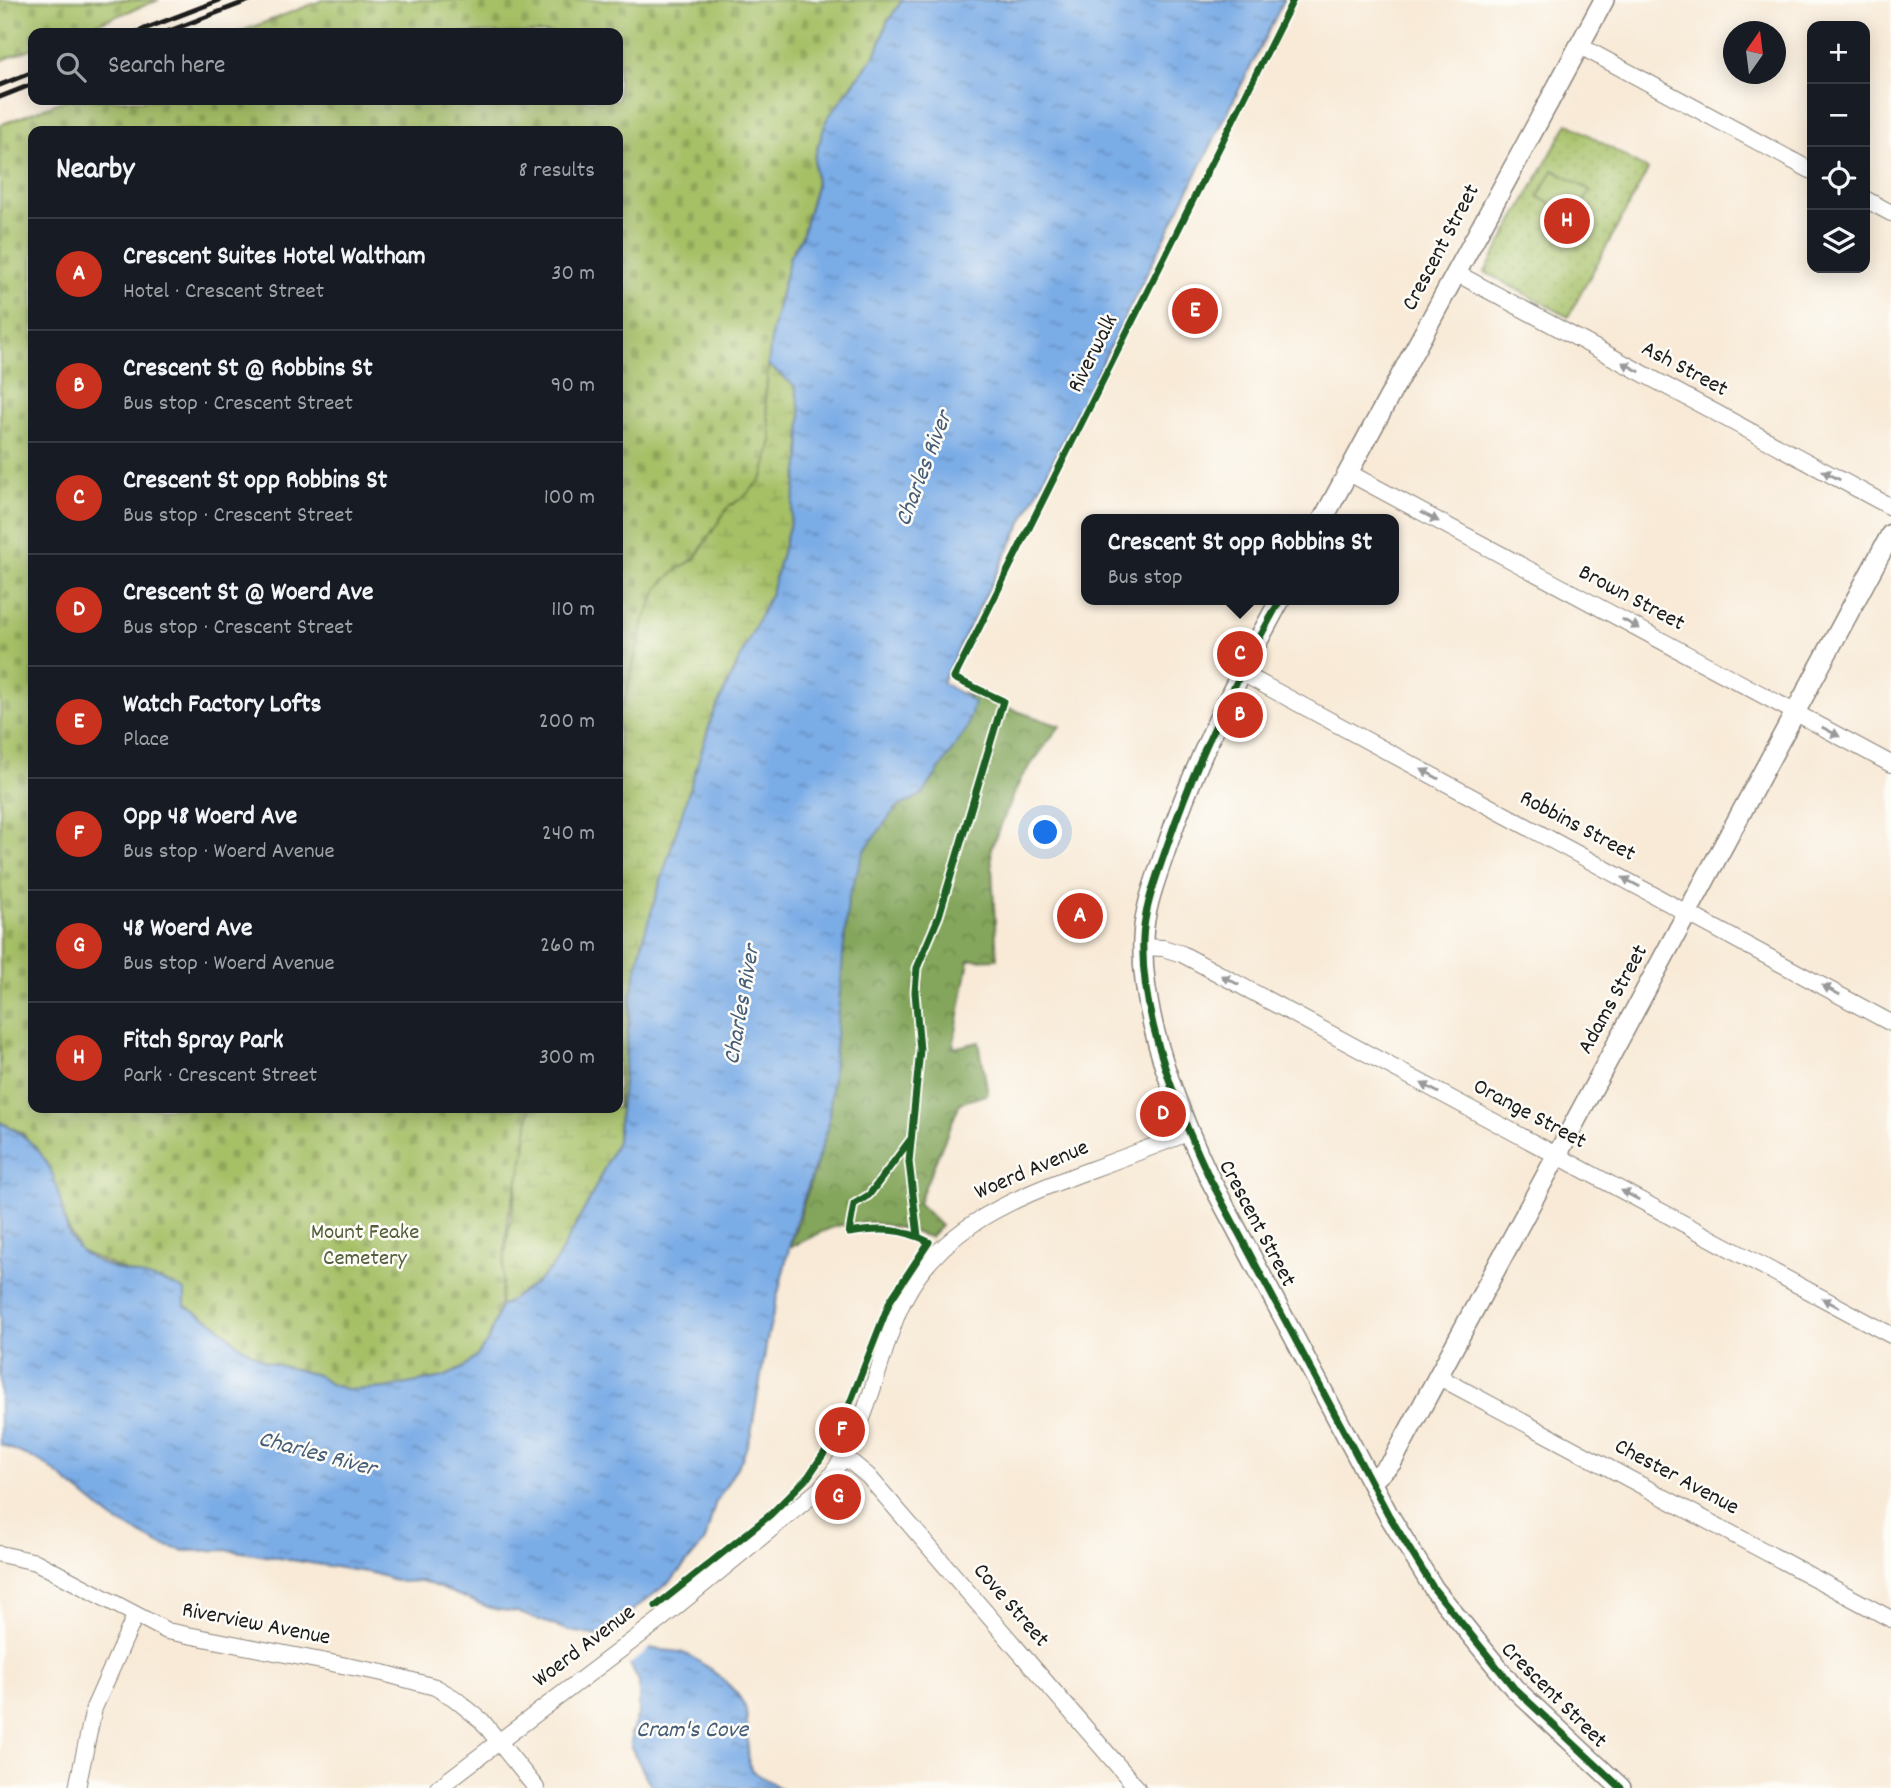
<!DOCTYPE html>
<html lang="en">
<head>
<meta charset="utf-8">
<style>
  body { margin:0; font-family:Dekko,sans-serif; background:#242831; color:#f1f3f6 }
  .controls { position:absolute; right:21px; top:21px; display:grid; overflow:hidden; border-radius:14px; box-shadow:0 4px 18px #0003 }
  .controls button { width:63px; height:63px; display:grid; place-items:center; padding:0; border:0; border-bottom:2px solid #363941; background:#171b24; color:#f1f3f6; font:35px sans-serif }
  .compass { position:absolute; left:1723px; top:21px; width:63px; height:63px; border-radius:50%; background:#171b24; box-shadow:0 4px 18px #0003; rotate:14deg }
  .you { position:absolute; left:1046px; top:833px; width:24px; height:24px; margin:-18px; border:5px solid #fff; border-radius:50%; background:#1a73e8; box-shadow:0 0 0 10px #1a73e833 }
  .badge { display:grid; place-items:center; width:46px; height:46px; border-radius:50%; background:#c8321e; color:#fff; font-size:23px; font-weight:700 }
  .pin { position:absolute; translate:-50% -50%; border:4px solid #fff; box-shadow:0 2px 7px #0006 }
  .popup { position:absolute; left:1081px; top:514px; width:318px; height:91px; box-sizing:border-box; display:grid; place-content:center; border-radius:14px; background:#171b24; filter:drop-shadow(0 2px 5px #0005); font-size:23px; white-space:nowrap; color:#9ea1a6 }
  .popup b { font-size:26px; color:#f1f3f6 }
  .popup::after { content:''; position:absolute; left:50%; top:100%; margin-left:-14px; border:14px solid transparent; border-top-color:#171b24 }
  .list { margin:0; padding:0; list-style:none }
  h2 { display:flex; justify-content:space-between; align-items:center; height:91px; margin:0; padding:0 28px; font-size:30px }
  h2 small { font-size:23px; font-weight:400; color:#9ea1a6 }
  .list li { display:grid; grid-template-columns:46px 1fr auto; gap:21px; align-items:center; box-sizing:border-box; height:112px; padding:0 28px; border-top:2px solid #363941 }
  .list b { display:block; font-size:26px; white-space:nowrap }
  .list p { margin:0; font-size:23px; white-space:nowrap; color:#9ea1a6 }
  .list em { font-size:23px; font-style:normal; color:#9ea1a6 }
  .icon { flex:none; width:38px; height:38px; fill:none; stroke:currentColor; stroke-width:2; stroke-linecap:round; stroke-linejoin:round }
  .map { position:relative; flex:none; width:1891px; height:1788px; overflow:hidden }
  .search { position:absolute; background:#171b24; box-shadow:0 4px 18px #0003; left:28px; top:28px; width:595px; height:77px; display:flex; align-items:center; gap:18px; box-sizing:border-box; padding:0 24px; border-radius:14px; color:#9ea1a6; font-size:26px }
  .panel { position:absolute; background:#171b24; box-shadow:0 4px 18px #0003; left:28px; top:126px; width:595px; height:987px; border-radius:14px }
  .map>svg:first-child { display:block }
</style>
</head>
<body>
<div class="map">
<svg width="1891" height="1788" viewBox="0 0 1891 1788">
  <defs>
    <pattern id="forest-crowns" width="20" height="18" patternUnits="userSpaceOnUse" patternTransform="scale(1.75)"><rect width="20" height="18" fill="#84a65b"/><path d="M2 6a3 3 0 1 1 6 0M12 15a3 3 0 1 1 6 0" fill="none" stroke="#6b864a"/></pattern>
    <pattern id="wetland-marsh" width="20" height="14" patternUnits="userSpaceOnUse" patternTransform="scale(1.75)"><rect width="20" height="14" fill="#a6c066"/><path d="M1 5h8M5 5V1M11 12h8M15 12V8" fill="none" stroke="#8ea458"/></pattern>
    <pattern id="cemetery-stones" width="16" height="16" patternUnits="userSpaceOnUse" patternTransform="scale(1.75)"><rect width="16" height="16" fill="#a6c066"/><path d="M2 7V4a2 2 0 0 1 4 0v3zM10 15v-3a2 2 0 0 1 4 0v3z" fill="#8ea458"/></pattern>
    <pattern id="park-dots" width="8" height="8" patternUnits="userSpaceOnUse" patternTransform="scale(1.75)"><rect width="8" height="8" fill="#a6c066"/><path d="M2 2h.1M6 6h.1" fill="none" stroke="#8ea458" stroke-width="1.8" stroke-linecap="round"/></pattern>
    <pattern id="water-ripples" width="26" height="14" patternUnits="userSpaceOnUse" patternTransform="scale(1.75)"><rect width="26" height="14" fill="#7aace6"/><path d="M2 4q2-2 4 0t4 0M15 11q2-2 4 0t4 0" fill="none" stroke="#638bba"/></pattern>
  </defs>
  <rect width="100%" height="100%" fill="#fdfcf7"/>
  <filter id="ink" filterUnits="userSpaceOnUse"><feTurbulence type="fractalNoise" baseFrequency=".0143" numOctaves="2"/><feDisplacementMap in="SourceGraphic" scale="14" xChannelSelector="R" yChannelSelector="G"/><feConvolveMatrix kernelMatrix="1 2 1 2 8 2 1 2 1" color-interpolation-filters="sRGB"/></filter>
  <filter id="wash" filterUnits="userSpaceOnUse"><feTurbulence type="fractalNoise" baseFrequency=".00686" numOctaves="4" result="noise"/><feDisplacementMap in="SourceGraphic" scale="28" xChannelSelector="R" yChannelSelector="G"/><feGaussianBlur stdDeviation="1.57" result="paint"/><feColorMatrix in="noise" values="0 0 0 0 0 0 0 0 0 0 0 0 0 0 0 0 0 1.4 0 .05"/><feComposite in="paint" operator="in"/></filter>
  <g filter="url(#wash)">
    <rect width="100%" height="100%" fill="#f8ead7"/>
    <path fill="url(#forest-crowns)" stroke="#50613c" stroke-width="2" d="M962 692 1060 726 1021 778 991 848 997 959 969 960 953 1048 979 1042 988 1094 960 1103 918 1203 941 1226 930 1237C901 1228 871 1218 841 1225 822 1229 807 1241 790 1247L828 1128 848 899 864 850 896 808 923 794 967 728 969 696Z"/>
    <path fill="url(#wetland-marsh)" stroke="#616e41" stroke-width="2" d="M768 365 795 386 801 413 800 459 790 523 771 593 712 717 632 989 617 1141 590 1199 553 1267 536 1283 500 1307C503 1239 522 1175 530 1108H618V712L625 699 644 621 658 588 673 573 695 558 728 507 745 496 772 441 765 399Z"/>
    <path fill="url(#cemetery-stones)" stroke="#616e41" stroke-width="2" d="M0 0H159L72 33H33V48L0 61Z
      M323 0H902L887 23 876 54 853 83 814 159 816 186 802 236 790 256 772 331 765 399 772 441 763 477 745 496 728 507 695 558 673 573 658 588 644 621 625 699 618 712V131H33V1108H530L524 1156 508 1218 500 1307 488 1341 476 1357 463 1368 444 1377 386 1388 350 1390 332 1385 317 1375 266 1362 238 1344 215 1323 185 1306V1291L141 1278 80 1251 65 1222 53 1176 23 1133 0 1122V125L65 100H618V33H237Z"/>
    <path fill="url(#park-dots)" stroke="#616e41" stroke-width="2" d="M1568 123 1648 170 1568 317 1485 272Z"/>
    <path fill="#a6c066" stroke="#616e41" stroke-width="2" d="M1553 170 1590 190 1575 217 1538 197Z"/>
    <path fill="url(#water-ripples)" stroke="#4b6481" stroke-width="2" d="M902 0H1284L942 682 974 702 967 728 923 794 896 808 864 851 848 899 828 1128 795 1224 768 1335 751 1434 743 1457 715 1504 705 1541 672 1580 633 1610 627 1620 647 1647C658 1651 668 1650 679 1652 698 1656 743 1692 746 1711 749 1731 745 1750 751 1770L780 1788H652L631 1747V1734L639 1712V1681L612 1631 598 1636 570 1631 517 1612 493 1609 422 1581 402 1582 372 1573 229 1550 185 1551 159 1544 114 1520 44 1463 0 1444V1122C34 1138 53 1162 60 1200 64 1217 66 1237 80 1250 106 1275 157 1273 185 1291V1306L215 1323 238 1344 266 1362 317 1375 332 1385 350 1390 386 1388 444 1377 463 1368 476 1357 488 1341 500 1307 536 1283 553 1267 590 1199 617 1141 632 989 644 935 712 717 771 593 790 523 800 459 801 413 795 386 768 365 772 331 790 256 802 236 816 186 814 159 827 119 876 54 887 23Z"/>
    <path fill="#f8ead7" d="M632 1621 645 1640 653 1646 629 1665 612 1637Z"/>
  </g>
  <g filter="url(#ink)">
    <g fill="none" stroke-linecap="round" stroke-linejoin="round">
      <g stroke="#8a837a" stroke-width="18">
        <path id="minor" d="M1580 46 1812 171
          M1865 199 1891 213
          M1456 273 1891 507
          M1349 473 1891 764
          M1240 672 1891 1023
          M1143 947 1163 948 1182 954 1891 1335
          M1439 1377 1891 1619
          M845 1457 868 1476 1137 1788
          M0 1554 36 1562 167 1631 383 1673 435 1687 454 1698 482 1721 536 1788
          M77 1788 94 1708 135 1616
          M438 1788 661 1619 820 1489C864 1440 873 1380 895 1320 927 1232 1008 1200 1090 1170 1123 1158 1157 1145 1190 1132"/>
      </g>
      <g stroke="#8a837a" stroke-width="22">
        <path id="tertiary" d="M1323 519 1604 0
          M1280 600C1234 684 1198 755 1167 846 1157 876 1144 907 1143 939 1140 1015 1178 1111 1210 1179L1388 1514 1434 1589 1514 1688 1621 1788
          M1371 1482 1392 1462 1891 534"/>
      </g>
      <use href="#minor" stroke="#fff" stroke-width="16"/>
      <use href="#tertiary" stroke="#fff" stroke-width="19"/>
      <path stroke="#1c1c1c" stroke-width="5" d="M134 33 220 0
        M164 33 250 0
        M0 85 33 72
        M0 97 33 84"/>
      <g stroke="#fdfcf7" stroke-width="11">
        <path id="cycleway" d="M1280 600C1234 684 1198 755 1167 846 1157 876 1144 907 1143 939 1140 1015 1178 1111 1210 1179L1388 1514 1434 1589 1514 1688 1621 1788
          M918 1236 909 1162 920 1050 915 992 917 968 939 916 1003 701 954 678 1293 0
          M656 1606 770 1515 808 1477 839 1431 890 1301 929 1242C903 1228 878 1228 849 1233L854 1204 869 1195 910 1140"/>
      </g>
      <use href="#cycleway" stroke="#1b5e20" stroke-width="7"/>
    </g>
    <defs><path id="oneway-solid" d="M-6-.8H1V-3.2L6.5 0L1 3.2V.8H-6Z" transform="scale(1.75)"/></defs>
    <g fill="#999">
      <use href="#oneway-solid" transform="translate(1631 367) rotate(-152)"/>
      <use href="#oneway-solid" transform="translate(1831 475) rotate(-152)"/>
      <use href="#oneway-solid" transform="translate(1430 517) rotate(28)"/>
      <use href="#oneway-solid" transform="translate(1631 624) rotate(28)"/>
      <use href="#oneway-solid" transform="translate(1831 732) rotate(28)"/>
      <use href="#oneway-solid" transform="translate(1430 774) rotate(-152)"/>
      <use href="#oneway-solid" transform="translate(1631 882) rotate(-152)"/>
      <use href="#oneway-solid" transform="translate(1230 980) rotate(-152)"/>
      <use href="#oneway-solid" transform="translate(1831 990) rotate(-152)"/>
      <use href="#oneway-solid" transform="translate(1430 1088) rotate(-152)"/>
      <use href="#oneway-solid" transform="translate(1630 1195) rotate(-152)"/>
      <use href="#oneway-solid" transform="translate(1831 1303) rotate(-152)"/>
    </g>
  </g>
  <g text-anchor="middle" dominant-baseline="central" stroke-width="5" stroke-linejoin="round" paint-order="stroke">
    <g font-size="23" fill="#1c1c1c" stroke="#fdfcf7">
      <text transform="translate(1442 248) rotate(-62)">Crescent Street</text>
      <text transform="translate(1094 354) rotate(-63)">Riverwalk</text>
      <text transform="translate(1684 370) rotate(28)">Ash Street</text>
      <text transform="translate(1631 599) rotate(28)">Brown Street</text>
      <text transform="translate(1577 827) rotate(28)">Robbins Street</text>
      <text transform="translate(1614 1000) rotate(-61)">Adams Street</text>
      <text transform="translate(1529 1115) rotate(28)">Orange Street</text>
      <text transform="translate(1032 1171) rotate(-23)">Woerd Avenue</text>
      <text transform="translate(1256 1224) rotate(62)">Crescent Street</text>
      <text transform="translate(1676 1478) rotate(28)">Chester Avenue</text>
      <text transform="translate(1010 1606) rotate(49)">Cove Street</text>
      <text transform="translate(256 1625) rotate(11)">Riverview Avenue</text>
      <text transform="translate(585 1647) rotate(-37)">Woerd Avenue</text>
      <text transform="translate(1553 1696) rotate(45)">Crescent Street</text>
    </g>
    <g font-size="23" fill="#535e3a" stroke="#fdfcf7">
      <text x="365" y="1233">Mount Feake<tspan x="365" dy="26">Cemetery</tspan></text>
    </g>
    <g font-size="24" font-style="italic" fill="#465d77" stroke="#fdfcf7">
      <text transform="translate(925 469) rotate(-69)">Charles River</text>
      <text transform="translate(743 1005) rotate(-80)">Charles River</text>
      <text transform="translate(317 1455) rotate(15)">Charles River</text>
      <text x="692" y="1731">Cram's Cove</text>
    </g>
  </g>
</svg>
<div class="controls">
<button>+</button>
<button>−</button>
<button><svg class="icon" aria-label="locate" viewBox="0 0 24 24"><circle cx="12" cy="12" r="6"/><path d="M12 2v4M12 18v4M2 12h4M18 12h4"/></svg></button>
<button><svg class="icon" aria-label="layers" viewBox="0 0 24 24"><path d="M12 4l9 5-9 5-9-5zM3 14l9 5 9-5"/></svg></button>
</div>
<svg class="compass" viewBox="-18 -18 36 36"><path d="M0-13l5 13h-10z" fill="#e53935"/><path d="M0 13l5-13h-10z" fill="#9ea1a6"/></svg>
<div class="you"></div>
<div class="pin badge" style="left:1080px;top:916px">A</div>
<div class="pin badge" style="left:1240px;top:715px">B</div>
<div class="pin badge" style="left:1240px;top:654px">C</div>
<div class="popup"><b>Crescent St opp Robbins St</b>Bus stop</div>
<div class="pin badge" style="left:1163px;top:1114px">D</div>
<div class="pin badge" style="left:1195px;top:311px">E</div>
<div class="pin badge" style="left:842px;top:1430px">F</div>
<div class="pin badge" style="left:838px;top:1497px">G</div>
<div class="pin badge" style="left:1567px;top:221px">H</div>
<div class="search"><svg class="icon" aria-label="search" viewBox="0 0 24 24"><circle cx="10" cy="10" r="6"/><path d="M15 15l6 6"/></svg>Search here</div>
<section class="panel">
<h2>Nearby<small>8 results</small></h2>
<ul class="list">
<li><span class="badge">A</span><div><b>Crescent Suites Hotel Waltham</b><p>Hotel · Crescent Street</p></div><em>30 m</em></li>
<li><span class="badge">B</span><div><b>Crescent St @ Robbins St</b><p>Bus stop · Crescent Street</p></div><em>90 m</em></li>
<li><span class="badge">C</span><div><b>Crescent St opp Robbins St</b><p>Bus stop · Crescent Street</p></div><em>100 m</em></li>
<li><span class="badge">D</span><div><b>Crescent St @ Woerd Ave</b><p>Bus stop · Crescent Street</p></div><em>110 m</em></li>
<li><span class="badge">E</span><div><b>Watch Factory Lofts</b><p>Place</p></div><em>200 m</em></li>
<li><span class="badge">F</span><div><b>Opp 48 Woerd Ave</b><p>Bus stop · Woerd Avenue</p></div><em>240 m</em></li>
<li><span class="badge">G</span><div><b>48 Woerd Ave</b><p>Bus stop · Woerd Avenue</p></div><em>260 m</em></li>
<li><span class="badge">H</span><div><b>Fitch Spray Park</b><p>Park · Crescent Street</p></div><em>300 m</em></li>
</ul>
</section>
</div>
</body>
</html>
